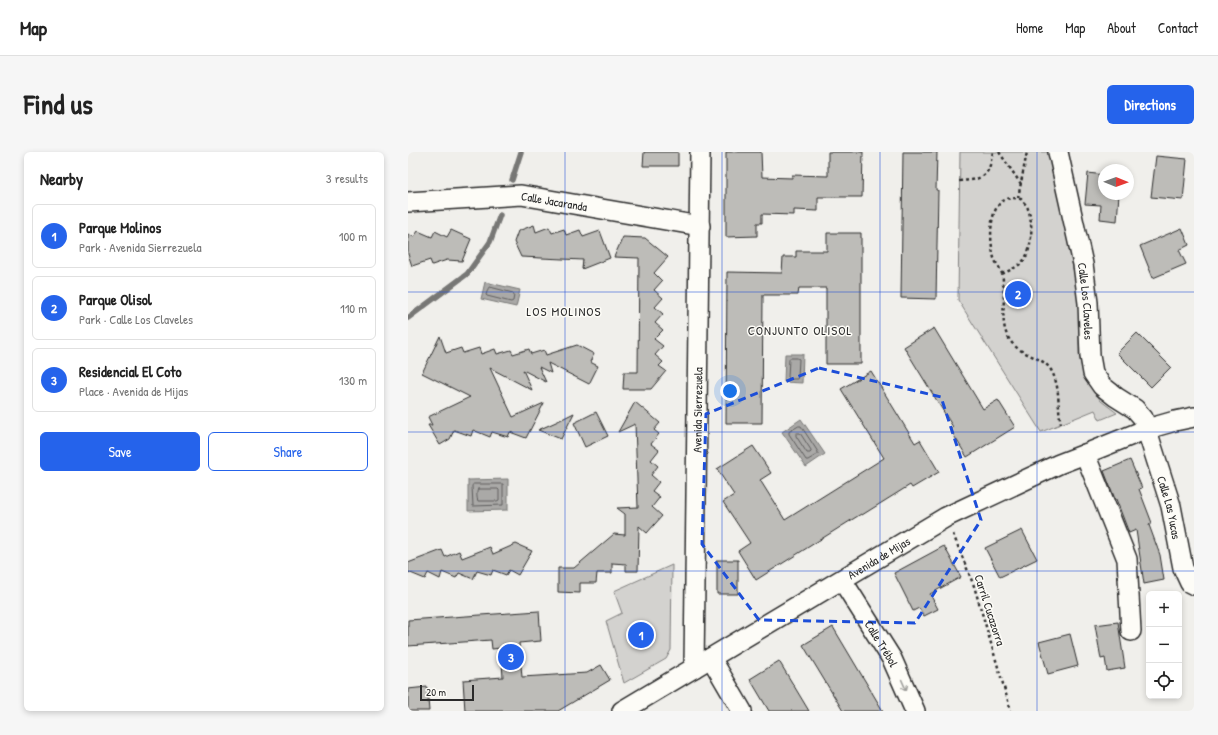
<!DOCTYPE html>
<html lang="en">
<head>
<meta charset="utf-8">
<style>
  body { margin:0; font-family:"Patrick Hand",sans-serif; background:#f6f6f6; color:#222 }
  .controls { position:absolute; right:12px; bottom:12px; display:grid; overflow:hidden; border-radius:6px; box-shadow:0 2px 6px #0003 }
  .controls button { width:36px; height:36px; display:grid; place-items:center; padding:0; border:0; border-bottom:1px solid #e0e0e0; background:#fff; color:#222; font:20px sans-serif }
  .compass { position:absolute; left:690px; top:12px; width:36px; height:36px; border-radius:50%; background:#fff; box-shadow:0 2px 6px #0003; rotate:91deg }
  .scale { position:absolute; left:12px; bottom:10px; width:54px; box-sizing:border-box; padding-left:4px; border:2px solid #2b2b2b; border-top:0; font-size:11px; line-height:14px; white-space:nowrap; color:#2b2b2b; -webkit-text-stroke:3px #fdfcf7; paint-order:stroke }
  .you { position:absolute; left:322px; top:239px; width:14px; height:14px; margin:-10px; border:3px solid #fff; border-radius:50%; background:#1a73e8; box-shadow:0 0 0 6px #1a73e833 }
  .badge { display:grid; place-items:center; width:26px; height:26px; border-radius:50%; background:#2563eb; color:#fff; font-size:13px; font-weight:700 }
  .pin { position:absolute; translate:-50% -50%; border:2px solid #fff; box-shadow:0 1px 4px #0006 }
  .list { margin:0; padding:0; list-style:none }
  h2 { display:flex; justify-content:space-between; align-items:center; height:52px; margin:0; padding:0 16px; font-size:17px }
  h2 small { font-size:13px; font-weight:400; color:#767676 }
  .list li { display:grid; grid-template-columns:26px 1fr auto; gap:12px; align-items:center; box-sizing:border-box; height:64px; margin:0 8px 8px; padding:0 8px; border:1px solid #e0e0e0; border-radius:6px }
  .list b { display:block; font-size:15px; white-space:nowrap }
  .list p { margin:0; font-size:13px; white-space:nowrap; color:#767676 }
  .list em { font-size:13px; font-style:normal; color:#767676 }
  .actions { display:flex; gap:8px; padding:12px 16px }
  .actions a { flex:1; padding:9px 0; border:1px solid #2563eb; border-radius:6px; text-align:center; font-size:14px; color:#2563eb }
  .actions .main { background:#2563eb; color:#fff }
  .icon { flex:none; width:22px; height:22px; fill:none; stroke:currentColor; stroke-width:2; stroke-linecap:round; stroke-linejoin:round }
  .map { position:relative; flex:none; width:786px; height:559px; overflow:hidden; border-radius:6px }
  header { display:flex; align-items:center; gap:24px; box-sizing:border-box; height:56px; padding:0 20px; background:#fff; border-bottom:1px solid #e0e0e0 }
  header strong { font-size:19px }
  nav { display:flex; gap:22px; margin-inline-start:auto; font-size:14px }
  .intro { display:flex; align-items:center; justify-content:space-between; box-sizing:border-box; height:96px; padding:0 24px }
  h1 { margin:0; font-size:28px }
  .button { padding:10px 18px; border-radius:6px; background:#2563eb; color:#fff; font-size:14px; font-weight:700 }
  main { display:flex; gap:24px; padding:0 24px }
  aside { flex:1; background:#fff; border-radius:6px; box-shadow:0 2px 6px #0003 }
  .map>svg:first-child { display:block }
</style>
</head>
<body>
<header>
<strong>Map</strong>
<nav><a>Home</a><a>Map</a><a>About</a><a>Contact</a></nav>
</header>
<div class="intro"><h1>Find us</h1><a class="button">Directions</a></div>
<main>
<aside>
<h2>Nearby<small>3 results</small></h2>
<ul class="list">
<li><span class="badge">1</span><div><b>Parque Molinos</b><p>Park · Avenida Sierrezuela</p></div><em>100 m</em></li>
<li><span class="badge">2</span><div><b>Parque Olisol</b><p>Park · Calle Los Claveles</p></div><em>110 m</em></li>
<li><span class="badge">3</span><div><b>Residencial El Coto</b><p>Place · Avenida de Mijas</p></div><em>130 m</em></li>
</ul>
<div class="actions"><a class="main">Save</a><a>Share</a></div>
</aside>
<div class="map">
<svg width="786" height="559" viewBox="0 0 786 559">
  <rect width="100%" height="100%" fill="#f0efeb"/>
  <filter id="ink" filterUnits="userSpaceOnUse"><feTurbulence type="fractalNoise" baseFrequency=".025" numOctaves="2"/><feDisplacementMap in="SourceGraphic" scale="8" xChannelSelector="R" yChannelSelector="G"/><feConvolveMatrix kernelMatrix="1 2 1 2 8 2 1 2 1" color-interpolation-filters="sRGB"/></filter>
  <g filter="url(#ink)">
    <path fill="#d3d2cf" stroke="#7f7e7d" d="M552 0H642L669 136 671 161V203L676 225 693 249 709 261 692 268 687 258 633 280 550 148Z
      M264 413 263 498 258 507 216 531 198 469 214 461 206 439Z"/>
    <path fill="#aaa9a7" stroke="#777775" d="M77 130 112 138 108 155 73 147Z
      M377 202H395L394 231 376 230Z
      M393 267 417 302 398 315 374 280Z
      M100 327V358L60 359V328Z"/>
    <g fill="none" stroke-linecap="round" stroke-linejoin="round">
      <path stroke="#5e5d5d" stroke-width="1" d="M82 135 105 141 106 143 105 149 103 150 79 144 78 143 80 137Z
        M382 206H389L391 207 390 225 389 227H382L380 225 381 207Z
        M391 274H393L410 300V302L400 308H398L381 282V280Z
        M389 281H392L403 298V300L402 301H399L388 284V282Z
        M66 332H95V353L65 354 64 334Z
        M70 337H90L91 338V348L89 349H70C69 347 68 340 70 337Z"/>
      <path stroke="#777775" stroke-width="5.5" d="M104 28 113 0
        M0 166 59 122 82 90 92 63"/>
    </g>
    <path fill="#bdbcb8" stroke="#2b2b2b" d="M236 0H270V14H235Z
      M318 0H353L354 25 384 26V23L420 24V0H455L454 45H410V59L386 58V63L354 62V71H349V84L318 85Z
      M495 0H529L528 38H530L528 147 493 146Z
      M748 4 779 7 775 48 743 45Z
      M680 21 696 23V42H711L709 69 692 67 693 53 677 52Z
      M126 73 128 80 141 75 144 81 156 77 158 83 172 78 175 85 192 79 202 106 174 117 175 108 113 105 106 90 110 79Z
      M774 76 781 93 771 98 778 112 745 126 732 94Z
      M43 78 63 87 54 109 39 108 24 113 22 108 4 114 0 102V82L6 85 10 79 24 85 27 79 39 85Z
      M419 81H453V212H418V136H391L390 143H355L354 271H318L319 120 374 121 375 105H388V99H419Z
      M215 85 237 86 260 105 246 121 254 129 246 138 255 146 247 155 255 162 247 171 255 178 246 187 255 194 247 203 255 210 251 214 258 219 243 237H215L216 220H230L231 106 206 105Z
      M526 176 575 257 590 248 607 275 559 305 542 277 545 275 496 195Z
      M729 181 763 215 743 235 709 201Z
      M32 184 38 201 53 196 55 201 71 196 73 202 87 197 89 202 103 198 105 202 121 197 123 202 136 198 138 203 169 193 186 202 182 210 190 214 181 232 140 211 143 221 131 215 138 230 115 218 124 238 82 216 105 265 136 251 118 286 102 280 100 285 84 280 82 285 65 278 63 284 46 278 42 287 32 293 20 273H24L20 265 62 245 14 221Z
      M463 219 507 291 512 288 531 320 504 336 502 333 454 363 453 362 348 428 330 399 342 391 315 350 326 343 309 317 345 294 363 321 352 328 377 368 476 306 433 237Z
      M227 250 252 271 246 278 251 282 243 292 251 298 243 308 250 314 243 323 251 330 244 339 252 345 244 355 254 364 239 381 231 374 230 419H218V412L204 411V421H189L188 431H172V441L150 440V416H166L206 382 217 383V362L209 356 230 355 227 272 210 280Z
      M188 260 200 284 177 295 166 271Z
      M166 261 153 287 130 278 148 270Z
      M722 308 734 336 731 337 744 371 741 373 752 403 756 428 736 432 728 378 721 381 708 347H707L696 319Z
      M614 378 629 407 592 425 577 396Z
      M108 392 124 399 110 423 101 418 98 423 85 418 83 423 69 419 65 427 51 421 48 426 34 420 32 427 20 421 17 427 0 420V411L34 398 37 405 51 399 54 406 82 395 85 402Z
      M536 394 553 425 522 442 530 457 516 464 511 456 505 459 486 421Z
      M309 408H330V442H309Z
      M131 459 133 489 111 491 114 525 179 521 193 513 202 528 150 559H57L55 528 95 525 93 496 84 497 83 488 0 494V468Z
      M710 470 717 516 699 519 697 506 693 507 687 473Z
      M425 475 475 559H435L395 493Z
      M662 482 670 514 640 522 631 490Z
      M371 509 401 559H361L342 527Z
      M19 535 21 559H0V537Z"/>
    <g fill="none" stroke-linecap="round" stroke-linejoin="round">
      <g stroke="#2b2b2b" stroke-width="22">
        <g id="minor">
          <path id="s1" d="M650 0 675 112 680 151 682 204 685 221 694 234 708 245 727 257 735 266 763 354 775 416 782 431 786 433"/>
          <path id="s2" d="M0 50 113 43 292 74"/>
          <path d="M677 302 719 407 723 479"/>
          <path id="s3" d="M434 428 484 507 507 559"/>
          <path d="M303 506 334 559"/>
          <path id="s4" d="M286 516 292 0"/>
          <path id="s5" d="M214 559 538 365 651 312 677 302 739 277 767 269 786 265"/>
        </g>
      </g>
      <path stroke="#2b2b2b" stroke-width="2.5" stroke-dasharray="3 3" stroke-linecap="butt" d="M591 0 613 32
        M551 29C565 28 578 28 582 13 583 8 584 4 585 0
        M610 46 619 0
        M594 122C602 118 610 115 615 109 625 98 625 69 620 57 619 53 615 50 613 47 606 46 601 45 595 49 580 58 582 91 586 106 588 112 593 117 594 122 595 125 595 129 595 132 598 148 592 167 599 183 609 205 633 202 643 218 653 235 649 254 653 272
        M545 382 566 434 603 559"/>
      <use href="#minor" stroke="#fdfcf7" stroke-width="19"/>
    </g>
    <defs><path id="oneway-shaft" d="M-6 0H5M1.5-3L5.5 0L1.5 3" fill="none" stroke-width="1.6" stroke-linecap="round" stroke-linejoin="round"/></defs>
    <use stroke="#9e9e9b" href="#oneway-shaft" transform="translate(496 533) rotate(66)"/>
  </g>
  <path fill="none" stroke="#1d4ed8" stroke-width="3" stroke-dasharray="8 5" stroke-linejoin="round" d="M411 216 533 245 573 368 507 471 351 468 294 392 298 262Z"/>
  <path fill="none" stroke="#1d4ed8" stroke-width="1" stroke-opacity="0.55" d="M157 0V559M314 0V559M472 0V559M629 0V559M0 140H786M0 280H786M0 419H786"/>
  <g text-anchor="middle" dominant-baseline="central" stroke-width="3" stroke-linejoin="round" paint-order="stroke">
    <g font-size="12" fill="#2b2b2b" stroke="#fdfcf7">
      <text stroke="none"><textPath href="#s2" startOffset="147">Calle Jacaranda</textPath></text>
      <text stroke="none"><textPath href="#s1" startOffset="152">Calle Los Claveles</textPath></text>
      <text stroke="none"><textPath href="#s4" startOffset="258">Avenida Sierrezuela</textPath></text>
      <text stroke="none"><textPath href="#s1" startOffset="386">Calle Las Yucas</textPath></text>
      <text stroke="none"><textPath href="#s5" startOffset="299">Avenida de Mijas</textPath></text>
      <text transform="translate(582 458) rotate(72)">Carril Cucazorra</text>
      <text stroke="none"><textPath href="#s3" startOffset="75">Calle Trébol</textPath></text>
    </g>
    <g font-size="13" letter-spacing="1" fill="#2b2b2b" stroke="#fdfcf7">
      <text x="156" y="159">LOS MOLINOS</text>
      <text x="392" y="178">CONJUNTO OLISOL</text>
    </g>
  </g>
</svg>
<div class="controls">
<button>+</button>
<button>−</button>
<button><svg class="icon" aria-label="locate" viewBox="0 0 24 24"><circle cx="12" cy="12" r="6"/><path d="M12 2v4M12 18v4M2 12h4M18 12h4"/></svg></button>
</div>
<svg class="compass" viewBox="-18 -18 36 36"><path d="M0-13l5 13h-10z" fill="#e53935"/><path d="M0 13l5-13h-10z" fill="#767676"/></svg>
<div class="scale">20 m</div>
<div class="you"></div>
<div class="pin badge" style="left:233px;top:483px">1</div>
<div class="pin badge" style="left:610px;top:142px">2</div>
<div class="pin badge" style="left:103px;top:505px">3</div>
</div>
</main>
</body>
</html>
